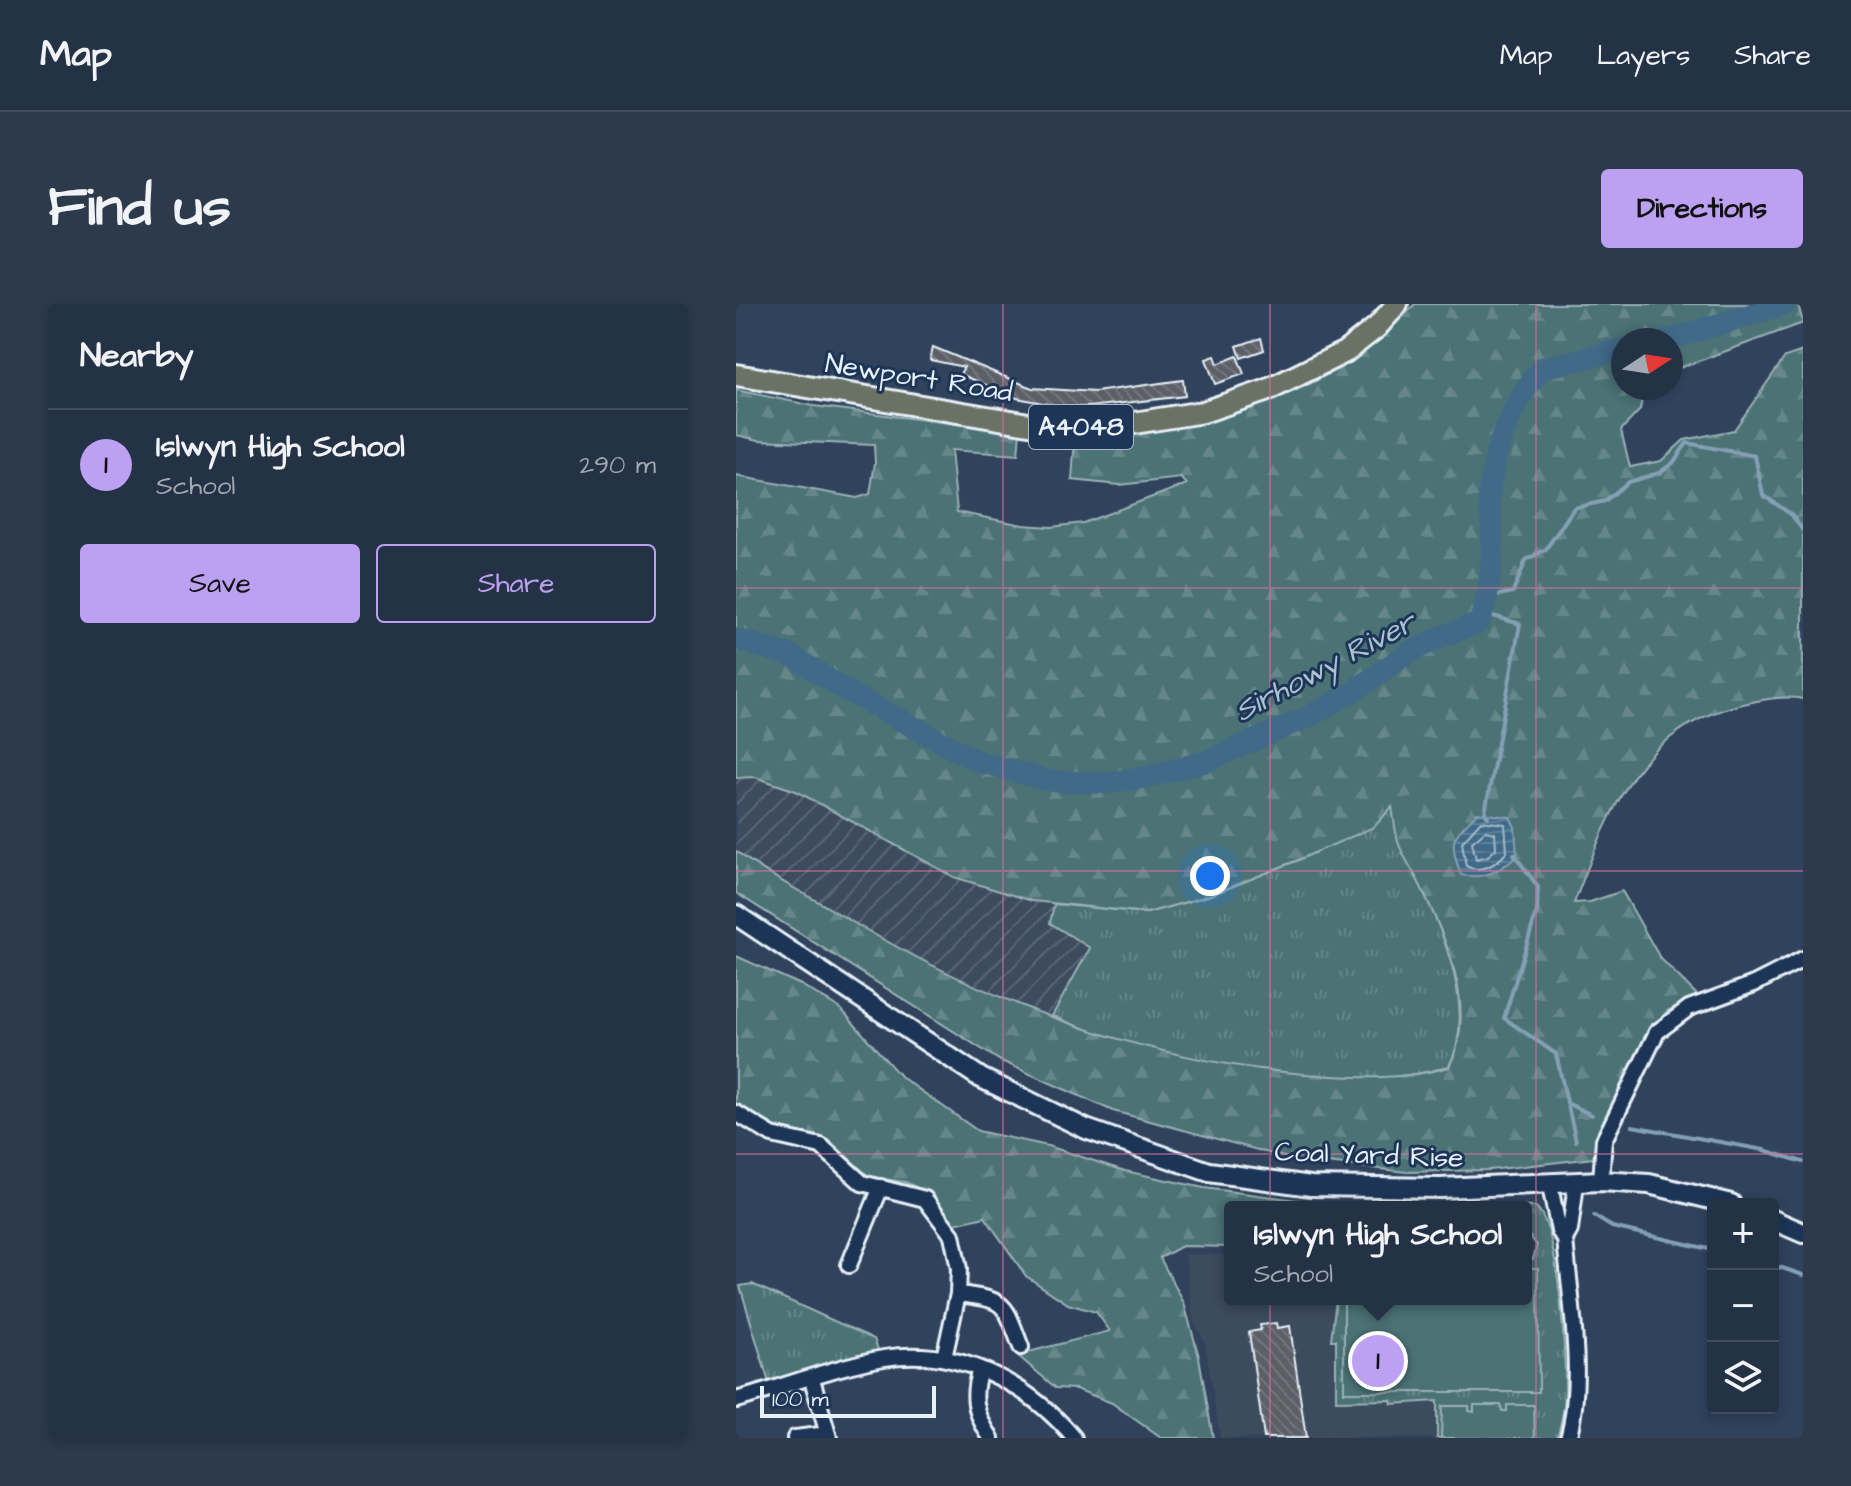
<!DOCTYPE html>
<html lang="en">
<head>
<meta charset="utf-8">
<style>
  body { margin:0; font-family:"Architects Daughter",sans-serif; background:#2c3a4c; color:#f1f3f6 }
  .controls { position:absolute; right:24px; bottom:24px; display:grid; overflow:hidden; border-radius:8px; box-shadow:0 4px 12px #0003 }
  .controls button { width:72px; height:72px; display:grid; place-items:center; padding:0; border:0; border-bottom:2px solid #414d5e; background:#243245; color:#f1f3f6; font:40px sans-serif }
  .compass { position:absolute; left:875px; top:24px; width:72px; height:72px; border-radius:50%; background:#243245; box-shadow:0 4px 12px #0003; rotate:78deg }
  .scale { position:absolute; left:24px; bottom:20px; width:176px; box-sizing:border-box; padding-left:8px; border:4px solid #e8f1f8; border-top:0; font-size:22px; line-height:28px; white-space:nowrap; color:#e8f1f8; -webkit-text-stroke:6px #1d3557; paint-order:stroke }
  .you { position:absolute; left:474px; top:572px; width:28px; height:28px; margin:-20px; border:6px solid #fff; border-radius:50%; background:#1a73e8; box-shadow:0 0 0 12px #1a73e833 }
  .badge { display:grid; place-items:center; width:52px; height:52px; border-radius:50%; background:#bca0f2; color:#111; font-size:26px; font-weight:700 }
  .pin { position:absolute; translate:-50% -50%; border:4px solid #fff; box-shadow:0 2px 8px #0006 }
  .popup { position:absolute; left:488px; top:897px; width:308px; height:104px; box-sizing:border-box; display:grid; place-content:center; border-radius:8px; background:#243245; filter:drop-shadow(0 2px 6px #0005); font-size:26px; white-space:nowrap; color:#a3aab3 }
  .popup b { font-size:30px; color:#f1f3f6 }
  .popup::after { content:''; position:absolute; left:50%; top:100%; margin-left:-16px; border:16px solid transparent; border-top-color:#243245 }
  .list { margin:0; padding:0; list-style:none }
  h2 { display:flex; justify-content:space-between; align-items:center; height:104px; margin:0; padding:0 32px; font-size:34px }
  h2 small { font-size:26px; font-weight:400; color:#a3aab3 }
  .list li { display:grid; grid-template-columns:52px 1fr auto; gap:24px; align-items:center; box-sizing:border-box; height:112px; padding:0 32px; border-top:2px solid #414d5e }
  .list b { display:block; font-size:30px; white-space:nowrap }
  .list p { margin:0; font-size:26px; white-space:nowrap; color:#a3aab3 }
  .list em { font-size:26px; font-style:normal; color:#a3aab3 }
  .actions { display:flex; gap:16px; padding:24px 32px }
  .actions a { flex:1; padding:18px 0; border:2px solid #bca0f2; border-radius:8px; text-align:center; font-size:28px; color:#bca0f2 }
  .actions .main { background:#bca0f2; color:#111 }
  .icon { flex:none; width:44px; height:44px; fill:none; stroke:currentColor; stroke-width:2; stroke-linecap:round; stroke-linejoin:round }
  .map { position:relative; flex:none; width:1067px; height:1134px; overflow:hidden; border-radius:8px }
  header { display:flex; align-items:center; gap:48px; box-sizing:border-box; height:112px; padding:0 40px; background:#243245; border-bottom:2px solid #414d5e }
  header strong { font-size:38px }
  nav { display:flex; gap:44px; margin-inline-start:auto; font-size:28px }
  .intro { display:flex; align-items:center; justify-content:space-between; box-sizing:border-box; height:192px; padding:0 48px }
  h1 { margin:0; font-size:56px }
  .button { padding:20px 36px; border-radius:8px; background:#bca0f2; color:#111; font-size:28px; font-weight:700 }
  main { display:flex; gap:48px; padding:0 48px }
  aside { flex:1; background:#243245; border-radius:8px; box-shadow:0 4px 12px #0003 }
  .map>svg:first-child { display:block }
</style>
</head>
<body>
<header>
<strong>Map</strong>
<nav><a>Map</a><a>Layers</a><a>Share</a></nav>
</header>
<div class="intro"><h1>Find us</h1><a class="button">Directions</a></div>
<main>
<aside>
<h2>Nearby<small></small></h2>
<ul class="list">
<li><span class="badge">1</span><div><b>Islwyn High School</b><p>School</p></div><em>290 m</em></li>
</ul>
<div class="actions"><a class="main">Save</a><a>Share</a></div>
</aside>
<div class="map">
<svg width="1067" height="1134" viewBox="0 0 1067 1134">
  <defs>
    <pattern id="industrial-furrows" width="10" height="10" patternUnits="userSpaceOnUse" patternTransform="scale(2)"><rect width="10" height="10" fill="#3d4b5f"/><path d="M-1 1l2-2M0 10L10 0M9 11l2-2" fill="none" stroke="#596577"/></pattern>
    <pattern id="grass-tufts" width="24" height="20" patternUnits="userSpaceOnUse" patternTransform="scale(2)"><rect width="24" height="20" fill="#4c7274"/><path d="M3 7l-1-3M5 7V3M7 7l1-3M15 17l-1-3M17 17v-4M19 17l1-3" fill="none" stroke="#668789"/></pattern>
    <pattern id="forest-firs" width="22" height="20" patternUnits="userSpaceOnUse" patternTransform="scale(2)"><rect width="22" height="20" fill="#4c7274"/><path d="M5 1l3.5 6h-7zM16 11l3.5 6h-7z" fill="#668789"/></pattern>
    <pattern id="water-rules" width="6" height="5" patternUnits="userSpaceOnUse" patternTransform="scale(2)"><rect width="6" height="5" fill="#406a88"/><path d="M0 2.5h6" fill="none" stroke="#5c809a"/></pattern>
    <pattern id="building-back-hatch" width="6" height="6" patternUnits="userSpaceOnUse" patternTransform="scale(2)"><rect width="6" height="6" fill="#5b5f66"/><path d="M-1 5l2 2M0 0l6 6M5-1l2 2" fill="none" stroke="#73767d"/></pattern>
  </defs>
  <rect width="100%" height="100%" fill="#30425c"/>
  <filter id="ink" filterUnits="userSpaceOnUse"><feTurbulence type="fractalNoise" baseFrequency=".0125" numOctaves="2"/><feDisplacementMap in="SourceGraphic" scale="16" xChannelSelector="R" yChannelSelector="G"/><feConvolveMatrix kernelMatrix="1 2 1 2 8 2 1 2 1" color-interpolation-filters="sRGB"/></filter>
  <g filter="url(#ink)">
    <path fill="#3d4b5f" d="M449 950 494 951V995H790V955L806 1134H484L469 1039 457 1017Z"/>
    <path fill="url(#industrial-furrows)" d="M19 473 60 487 106 513 296 597 318 600 314 619 354 643 316 712 230 680 140 633 0 547V474Z"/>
    <path fill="url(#grass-tufts)" stroke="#9ab2b6" stroke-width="2" d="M657 502C659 514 659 528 663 539 667 553 677 565 683 578 708 629 741 709 713 762 608 796 416 754 316 712L354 644 314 619 318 600 411 609 475 591 562 556Z
      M741 900 800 903C824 923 830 1056 829 1091 828 1106 825 1120 821 1134H701V1097L656 1100 655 1096 600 1097V1036H595L600 995H790V955H797L801 941 790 928V903H742Z
      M16 980 138 1035 143 1048 33 1079 4 982Z"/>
    <path fill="url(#forest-firs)" stroke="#9ab2b6" stroke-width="2" d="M679 0H1062L1067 19 935 67V36H887V84H908L904 106 885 126 894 163 925 157 948 136 998 126 1049 53 1067 47V395C1048 391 1026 396 1007 400 902 423 873 509 838 599L854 598 886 587 924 654 962 692 931 707 909 733 858 854 753 866 671 868 555 855 377 807 263 756 0 589V547C28 569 62 586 93 604 241 694 395 755 569 770 617 774 666 777 713 763 743 707 709 631 683 579 677 566 667 553 663 540 659 529 658 515 656 503L638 523 562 556 475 591 411 609 296 597 218 573 60 487 19 473 0 474V172L121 194 134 190 139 159 138 141 23 136 0 131V86L78 102 284 128 282 151 215 146 221 208 287 221 315 223 347 219 451 180 445 174 383 181 336 176 339 133C363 134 388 128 412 125 518 110 606 81 679 0Z
      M0 652 65 681 105 705 164 772 242 827 312 842 389 867 468 884 607 902 708 903H494V943L446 942 424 954 448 999 463 1053 477 1134H425L376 1099 340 1085 320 1084 281 1051 374 1027 360 1008 332 1000 290 972 249 913 219 920 195 890 169 878 133 873 93 836 36 823 0 801Z"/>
    <path fill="#4c7274" stroke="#9ab2b6" stroke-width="2" d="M790 964H802L803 1088H608V995H790Z
      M738 1101H765L766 1107H771V1101H798L799 1134H705L706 1102H733V1107L738 1108Z"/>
    <path fill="url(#water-rules)" stroke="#83a0b5" stroke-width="2" d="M741 509 774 513 779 523 781 553C762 567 749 576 725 571 711 533 717 534 741 509Z"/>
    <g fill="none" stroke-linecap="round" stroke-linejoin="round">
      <path stroke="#a5bbcb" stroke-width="2" d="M745 517 769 520 771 548C761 560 745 570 730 562L726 538Z
        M749 527 759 529 760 545 752 552 740 555 736 538Z"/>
      <path stroke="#83a0b5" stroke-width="4" d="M753 293 777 288 790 256 810 245 838 204 869 197 892 178 923 169 937 159 951 139 1019 152 1027 191 1056 211 1067 227
        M747 309 784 320 749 509 752 513
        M778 550 802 583 801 607 768 714 820 750 840 837
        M831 799 856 811
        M896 822 1028 846 1067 858
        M858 912 876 923 977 946
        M1037 961 1067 971"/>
      <path stroke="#406a88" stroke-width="22" d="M932 36 1049 0
        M0 335 56 352 111 387 241 457 313 477 369 479 411 473 471 457 570 414 615 389 672 349 709 331 743 319C754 290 757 260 756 229 756 216 753 204 753 192 757 142 775 101 806 64L887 45"/>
    </g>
    <path fill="url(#building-back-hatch)" stroke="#e8f1f8" stroke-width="2" d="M525 34 528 46 505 54 501 42Z
      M197 43 296 84 359 88 447 76 449 92 353 103H327L281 94 224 70 228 63 194 56Z
      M479 52 482 60 501 52 508 70 479 80 470 55Z
      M540 1019 541 1024 554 1022 570 1134H528L513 1028 525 1026 524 1021Z"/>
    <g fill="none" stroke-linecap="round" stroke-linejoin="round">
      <g stroke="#e8f1f8" stroke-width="20">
        <path id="street" d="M0 809 36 831 85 842 126 879 189 895 216 931 223 965 222 990 208 1054
          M865 877 868 836 921 728 953 704 1018 680 1067 655
          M814 882 823 927 829 935C834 995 849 1075 832 1134
          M829 935 834 926 840 880
          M113 961 145 883
          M222 990C272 996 268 999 285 1043
          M244 1065C235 1093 239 1110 255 1134
          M76 1075 93 1134
          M0 1096C47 1083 100 1062 148 1054 222 1042 292 1079 338 1134
          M59 1134 92 1130"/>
      </g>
      <g stroke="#e8f1f8" stroke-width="24">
        <path id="secondary" d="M0 611 245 774 350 825 473 868 575 882 704 884 865 877 913 880 995 900
          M1037 916 1067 929"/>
      </g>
      <g stroke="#e8f1f8" stroke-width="26">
        <path id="primary" d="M0 71 305 122H379L467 108 532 86 609 48 641 23 661 0"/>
      </g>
      <use href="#street" stroke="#1d3557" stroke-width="14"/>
      <use href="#secondary" stroke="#1d3557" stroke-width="18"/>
      <use href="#primary" stroke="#6a7266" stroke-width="20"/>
    </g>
  </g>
  <path fill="none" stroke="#d16f9a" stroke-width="2" stroke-opacity="0.55" d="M267 0V1134M534 0V1134M800 0V1134M0 284H1067M0 567H1067M0 850H1067"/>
  <g text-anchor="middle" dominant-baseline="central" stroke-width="6" stroke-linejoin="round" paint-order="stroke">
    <rect fill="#1d3557" stroke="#abb9c8" stroke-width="2" x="293" y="101" width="104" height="44" rx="6"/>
    <g font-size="26" font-weight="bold" fill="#e8f1f8">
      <text x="345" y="123">A4048</text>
    </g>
    <g font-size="28" fill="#e8f1f8" stroke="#1d3557">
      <text transform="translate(183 74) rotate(9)">Newport Road</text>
      <text transform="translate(633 851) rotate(2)">Coal Yard Rise</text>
    </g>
    <g font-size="30" font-style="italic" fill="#adc2d1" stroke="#1d3557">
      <text transform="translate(589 363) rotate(-28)">Sirhowy River</text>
    </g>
  </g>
</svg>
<div class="controls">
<button>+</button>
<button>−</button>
<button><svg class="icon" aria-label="layers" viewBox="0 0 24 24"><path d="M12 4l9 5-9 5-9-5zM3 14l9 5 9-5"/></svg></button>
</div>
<svg class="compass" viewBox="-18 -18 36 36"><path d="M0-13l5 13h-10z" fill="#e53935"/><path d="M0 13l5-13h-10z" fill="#a3aab3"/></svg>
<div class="scale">100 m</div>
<div class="you"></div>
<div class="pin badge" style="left:642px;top:1057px">1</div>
<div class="popup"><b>Islwyn High School</b>School</div>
</div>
</main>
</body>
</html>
